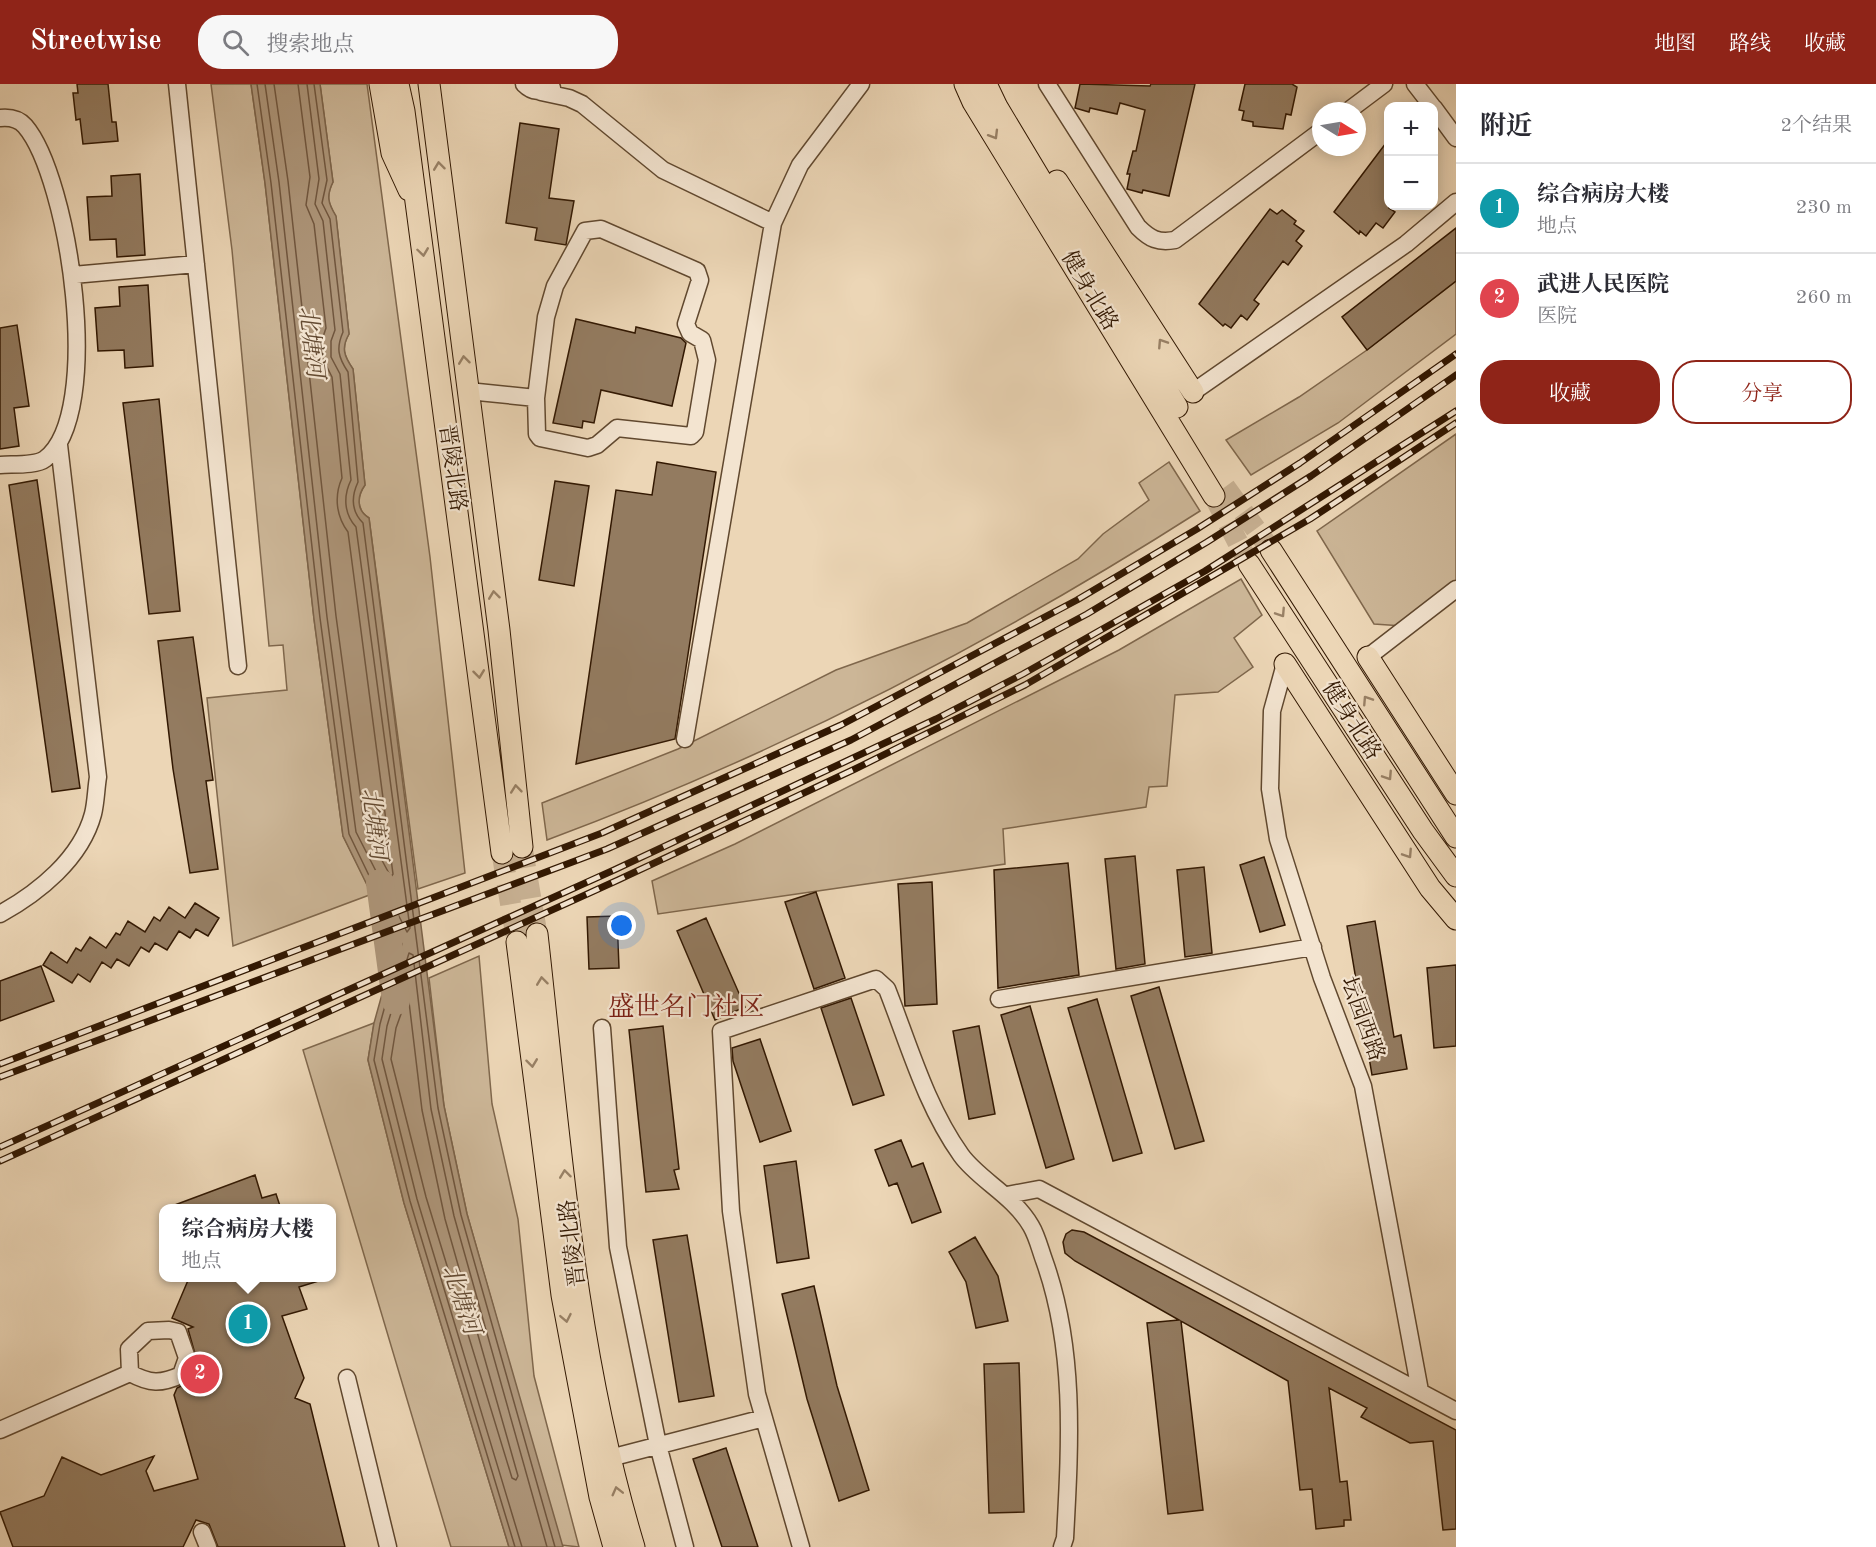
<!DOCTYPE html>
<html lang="zh">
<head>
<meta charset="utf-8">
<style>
  body { margin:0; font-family:"Old Standard TT","Noto Serif SC",serif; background:#f7f7f7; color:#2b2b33 }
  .controls { position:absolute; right:18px; top:18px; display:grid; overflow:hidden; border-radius:12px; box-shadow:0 3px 15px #0003 }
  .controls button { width:54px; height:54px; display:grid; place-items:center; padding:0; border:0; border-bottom:2px solid #e1e1e2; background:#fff; color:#2b2b33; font:30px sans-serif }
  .compass { position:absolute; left:1312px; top:18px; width:54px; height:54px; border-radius:50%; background:#fff; box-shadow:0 3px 15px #0003; rotate:101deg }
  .you { position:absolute; left:622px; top:842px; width:21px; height:21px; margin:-15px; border:4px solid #fff; border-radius:50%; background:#1a73e8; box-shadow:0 0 0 9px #1a73e833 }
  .badge { display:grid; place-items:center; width:39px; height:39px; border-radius:50%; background:#8f2418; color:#fff; font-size:20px; font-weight:700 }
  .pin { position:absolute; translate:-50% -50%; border:3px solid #fff; box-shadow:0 2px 6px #0006 }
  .popup { position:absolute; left:159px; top:1120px; width:177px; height:78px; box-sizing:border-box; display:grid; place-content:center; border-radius:12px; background:#fff; filter:drop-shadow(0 2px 4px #0005); font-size:20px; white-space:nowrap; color:#7c7c81 }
  .popup b { font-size:22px; color:#2b2b33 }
  .popup::after { content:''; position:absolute; left:50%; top:100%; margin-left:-12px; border:12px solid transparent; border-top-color:#fff }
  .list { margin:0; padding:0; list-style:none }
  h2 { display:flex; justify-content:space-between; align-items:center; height:78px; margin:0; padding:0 24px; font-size:26px }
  h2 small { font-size:20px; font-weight:400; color:#7c7c81 }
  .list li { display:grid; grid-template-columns:39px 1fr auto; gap:18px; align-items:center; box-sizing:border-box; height:90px; padding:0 24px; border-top:2px solid #e1e1e2 }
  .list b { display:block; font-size:22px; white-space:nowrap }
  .list p { margin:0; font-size:20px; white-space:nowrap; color:#7c7c81 }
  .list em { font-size:20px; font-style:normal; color:#7c7c81 }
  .actions { display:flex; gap:12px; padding:18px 24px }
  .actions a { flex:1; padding:14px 0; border:2px solid #8f2418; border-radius:24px; text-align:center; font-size:21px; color:#8f2418 }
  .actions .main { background:#8f2418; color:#fff }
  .icon { flex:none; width:33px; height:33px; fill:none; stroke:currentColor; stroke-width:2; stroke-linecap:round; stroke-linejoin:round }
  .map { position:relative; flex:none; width:1456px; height:1463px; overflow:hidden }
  header { display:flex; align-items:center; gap:36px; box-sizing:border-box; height:84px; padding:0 30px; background:#8f2418; color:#fff }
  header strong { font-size:28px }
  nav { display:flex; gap:33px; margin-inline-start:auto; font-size:21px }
  .search { width:420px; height:54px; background:#f7f7f7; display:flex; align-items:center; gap:15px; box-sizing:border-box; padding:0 21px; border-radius:24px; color:#7c7c81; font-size:22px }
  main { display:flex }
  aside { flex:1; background:#fff }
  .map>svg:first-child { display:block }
</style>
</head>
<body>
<header>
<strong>Streetwise</strong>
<div class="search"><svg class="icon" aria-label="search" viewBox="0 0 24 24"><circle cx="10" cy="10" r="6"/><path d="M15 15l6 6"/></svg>搜索地点</div>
<nav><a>地图</a><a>路线</a><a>收藏</a></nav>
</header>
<main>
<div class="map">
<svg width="1456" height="1463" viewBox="0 0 1456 1463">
  <rect width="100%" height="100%" fill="#ecd6b6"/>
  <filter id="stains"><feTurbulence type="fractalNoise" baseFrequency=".00333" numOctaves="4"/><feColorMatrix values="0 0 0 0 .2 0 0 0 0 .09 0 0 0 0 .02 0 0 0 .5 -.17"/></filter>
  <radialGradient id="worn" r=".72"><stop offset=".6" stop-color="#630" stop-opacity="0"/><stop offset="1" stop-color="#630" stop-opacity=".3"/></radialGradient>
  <path fill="#ccb697" stroke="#7f674c" stroke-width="1.5" d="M211 0H251L265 99 314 535 343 752 372 810 233 862 207 614 287 606 283 561 269 562 232 166Z
    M320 0H367L430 473 465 789 418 805 369 434C356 426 357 412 365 401L353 285C344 272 341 264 349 250L336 133C328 119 326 112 333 98Z
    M1456 197V250L1338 339 1251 391 1226 356 1299 313 1367 266Z
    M1456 350V499L1403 542 1374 540 1317 447Z
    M1169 378 1200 427C995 558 775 671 547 756L542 719 678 665 836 586 967 539 1078 475 1103 450 1149 416 1139 399Z
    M1241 495 1262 531 1234 554 1253 583 1218 608 1175 611 1167 702 1149 703 1146 723 1003 745 1005 780 658 830 652 797 735 760 1119 566Z
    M479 872 492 1020 518 1135 534 1292 579 1463 561 1461 467 1130 444 1022 429 894Z
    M374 939 368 976 404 1119 509 1463H451L303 966Z"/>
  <path fill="#ad9579" stroke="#7c6349" stroke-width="1.5" d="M251 0H320L333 98C326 112 328 119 336 132L349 250C341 264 344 272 353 285L365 401C357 412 356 426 369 434L444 1022 467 1130 563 1463H509L404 1119 368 976 374 939 396 860 343 752 314 535 265 99Z"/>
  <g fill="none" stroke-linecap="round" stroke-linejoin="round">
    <path stroke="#70563e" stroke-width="1.5" d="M257 0 271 99 320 534 349 750 402 860 380 940 374 976 410 1117 515 1463
      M265 0 279 98 327 533 356 748 407 848 410 844 356 443C344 430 343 412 351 396L340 290 331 273V257L335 246 323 137 315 120 319 95 307 0
      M274 0 288 97 336 532 365 745 391 793 393 790 348 448C336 432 334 412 342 394L332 293 322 273V256L326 244 314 140 306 121 310 93 298 0
      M314 0 327 96 322 119 330 135 343 248C336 264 338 273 348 288L358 398C351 413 351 427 363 439L438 1024 461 1131 555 1463
      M406 916 409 918 422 1026 445 1135 518 1392 516 1396 512 1394 426 1113 391 975 396 944Z
      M522 1463 417 1115 382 975 387 942 409 869 413 871 431 1025 454 1132 547 1463"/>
    <path stroke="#ad9579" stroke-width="28" d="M380 799 396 917"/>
  </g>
  <path fill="#937b60" stroke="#321802" stroke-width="1.5" d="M77 0H108L112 38H116L118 57 83 60 80 35 76 36 73 9H78Z
    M1080 0 1150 2 1151 0H1195L1169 112 1143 106 1142 109 1127 105 1130 90H1127L1133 67H1136L1145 26 1120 19 1117 30 1090 24 1089 28 1075 24Z
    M1245 0H1292L1297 3 1291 31 1286 30 1283 45 1253 42V38L1242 36 1244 27 1239 26Z
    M520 39 559 45 549 114 574 117 566 161 535 156 537 144 506 139Z
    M1389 55V124L1395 128 1383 144 1376 139 1366 152 1360 147 1359 150 1334 128Z
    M140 90 145 171 117 173 116 155 90 156 87 113 112 112 111 92Z
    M1270 125 1277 130 1282 126 1296 137 1294 140 1304 147 1296 157 1302 162 1288 181 1283 177 1254 216 1259 220 1247 236 1241 231 1231 244 1225 240 1223 242 1199 220Z
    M1456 144V197L1367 266 1342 233Z
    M148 201 153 282 125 284 124 266 98 267 95 224 120 222 119 203Z
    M576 235 635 249 636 243 681 254 686 259 672 322 601 306 594 339 583 337 582 344 553 339Z
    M17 241 29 322 14 324 19 362 0 365V244Z
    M159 315 180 527 149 530 123 319Z
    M657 378 716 388 675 655 576 680 616 406 652 411Z
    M37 396 80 704 52 708 9 401Z
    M555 397 589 402 574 502 539 496Z
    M193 553 213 696 206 697 218 785 190 789 173 685 158 557Z
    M1135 772 1145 880 1116 885 1105 775Z
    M1264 773 1285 841 1260 848 1240 781Z
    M1068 779 1079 891 998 904 994 786Z
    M1204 783 1212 869 1185 873 1177 786Z
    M932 798 937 920 905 922 898 800Z
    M816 808 845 894 814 905 785 818Z
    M195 819 219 834 208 852 196 845 190 854 179 847 167 866 155 859 149 868 141 863 129 882 117 875 111 884 102 878 90 898 78 890 72 899 43 881 51 868 67 879 76 864 81 867 90 853 106 864 116 849 120 851 128 837 145 848 154 833 160 837 169 823 185 834Z
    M617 832 619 884 589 885 587 833Z
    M706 834 745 923 715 936 677 847Z
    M1375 837 1394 953 1401 951 1407 985 1372 991 1347 842Z
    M1456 881V962L1434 964 1427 884Z
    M41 882 54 917 0 937V897Z
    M1159 903 1204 1057 1175 1065 1131 912Z
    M851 914 884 1011 853 1021 821 924Z
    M1097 915 1142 1069 1113 1077 1068 924Z
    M1030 922 1074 1075 1046 1084 1001 931Z
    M663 942 679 1085 674 1086 679 1105 646 1108 629 946Z
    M979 942 995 1030 969 1035 953 947Z
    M760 955 791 1047 760 1058 733 977 732 964Z
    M901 1056 912 1083 923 1079 941 1128 912 1139 897 1099 889 1102 875 1066Z
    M796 1077 809 1174 777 1179 764 1082Z
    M255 1091 262 1114 276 1110 281 1125H164Z
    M1072 1146 1084 1148 1456 1346V1445L1443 1446 1433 1357 1410 1359 1361 1333 1367 1324 1329 1304 1340 1398 1347 1397 1351 1436H1344V1442L1316 1445 1312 1405 1300 1406 1288 1297 1181 1237 1203 1426 1168 1430 1147 1239 1179 1236 1075 1177 1065 1169 1063 1158 1066 1150Z
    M687 1151 714 1312 679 1318 653 1156Z
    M975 1153 998 1192 1008 1237 976 1244 966 1198 949 1168Z
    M189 1194H322V1196L299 1203 307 1225 282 1232 304 1294 295 1314 310 1320 345 1463H218L209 1440 196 1436 183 1463H13L0 1428 44 1412 62 1373 101 1391 154 1372 146 1387 154 1407 198 1395 174 1311 177 1304 189 1298 197 1277 188 1245 193 1243 172 1234Z
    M814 1202 837 1302 869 1406 839 1417 807 1315 782 1210Z
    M1019 1279 1024 1428 989 1429 984 1280Z
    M726 1364 758 1463H722L693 1375Z"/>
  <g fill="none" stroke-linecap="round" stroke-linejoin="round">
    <path stroke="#c7b092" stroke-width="21" stroke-dasharray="21 10" stroke-linecap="butt" d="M1225 403 1271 466
      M1214 412 1249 480
      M522 763 537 850
      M502 769 517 858"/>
    <g stroke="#60482f" stroke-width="19">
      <path id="minor" d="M177 0 238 582
        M524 0C533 9 541 8 552 4
        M1047 0 1138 143C1150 155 1158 159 1175 156L1321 47
        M1415 0 1432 22
        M541 8 569 14 582 20 663 86 773 139
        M1434 24 1456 54
        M1348 27 1384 0
        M0 34C9 33 18 34 25 42 69 93 105 330 45 375 36 382 12 380 0 381
        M73 191 196 180
        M468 307 536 314 546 233 555 202 585 147 601 145 697 187 700 196 686 240 690 249 702 256 707 276 695 348 691 352 617 344 597 361 588 364 540 354 537 350 536 314
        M1193 308 1406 160 1456 118
        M1368 573 1456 505
        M1285 580 1272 627 1270 705 1278 755 1322 894 1363 1002 1420 1307
        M685 655 773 139 800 81 861 0
        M0 830C38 809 81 775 93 730 96 718 96 705 98 693L59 361
        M999 915 1313 863
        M602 944 618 1163 658 1361 685 1463
        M1007 1111 1039 1105 1456 1327
        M169 1246 178 1248 187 1274 181 1291C161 1300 150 1300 130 1289L129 1265 148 1247Z
        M347 1294 388 1463
        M0 1346 130 1289
        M610 1374 764 1334
        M202 1448 208 1463
        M801 1463 757 1310 731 1127 721 947 876 895 887 905C909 961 926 1022 961 1071 979 1096 1013 1111 1031 1142 1037 1152 1040 1165 1044 1176 1076 1265 1070 1361 1065 1454L1062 1463"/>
    </g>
    <g stroke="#321802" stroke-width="23">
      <path id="major" d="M380 0 392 69 409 106
        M398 0 404 27 502 769
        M429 0 499 546 522 763
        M965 0 973 18 1214 412
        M986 0 997 23 1177 323
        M1057 97 1193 308
        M1271 466 1456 753
        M1249 480 1423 747 1456 792
        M1368 573 1456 710
        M1285 580 1430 804 1456 835
        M537 850C560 1055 574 1265 634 1463
        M517 858 562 1211 600 1413 614 1463"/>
    </g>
    <use href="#minor" stroke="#f3e4d0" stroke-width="16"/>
    <use href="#major" stroke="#ecd6b6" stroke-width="21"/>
    <g stroke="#321802" stroke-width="7">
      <path id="rail" d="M0 980 602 749 841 641 1077 516 1197 445 1300 379 1456 270
        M0 993 607 765 851 656 1087 530 1207 458 1311 392 1456 291
        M0 1063 614 786 936 635 1023 590 1205 487 1456 327
        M0 1077 618 796 855 685 1025 601 1310 435 1456 339"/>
    </g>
    <use href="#rail" stroke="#f3e4d0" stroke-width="4.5" stroke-dasharray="14" stroke-linecap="butt"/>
  </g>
  <defs><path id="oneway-chevron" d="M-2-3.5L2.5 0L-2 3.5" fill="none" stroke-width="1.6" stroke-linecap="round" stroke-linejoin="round" transform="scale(1.5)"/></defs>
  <g stroke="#988065">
    <use href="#oneway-chevron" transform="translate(994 51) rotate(59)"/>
    <use href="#oneway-chevron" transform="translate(439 82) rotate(-97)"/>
    <use href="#oneway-chevron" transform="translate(423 168) rotate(82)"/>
    <use href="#oneway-chevron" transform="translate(1162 259) rotate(-123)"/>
    <use href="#oneway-chevron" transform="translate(464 276) rotate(-97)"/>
    <use href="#oneway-chevron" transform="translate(494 511) rotate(-97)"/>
    <use href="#oneway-chevron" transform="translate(1281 529) rotate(57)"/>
    <use href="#oneway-chevron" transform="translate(479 590) rotate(83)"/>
    <use href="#oneway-chevron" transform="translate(1367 616) rotate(-123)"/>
    <use href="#oneway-chevron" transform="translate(1388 692) rotate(57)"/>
    <use href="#oneway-chevron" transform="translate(516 705) rotate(-96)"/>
    <use href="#oneway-chevron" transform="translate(1408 770) rotate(57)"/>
    <use href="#oneway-chevron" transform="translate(542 897) rotate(-97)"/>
    <use href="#oneway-chevron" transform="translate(532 979) rotate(83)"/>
    <use href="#oneway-chevron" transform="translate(565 1090) rotate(-97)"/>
    <use href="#oneway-chevron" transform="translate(566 1234) rotate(79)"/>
    <use href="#oneway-chevron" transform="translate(617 1407) rotate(-104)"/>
  </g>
  <g text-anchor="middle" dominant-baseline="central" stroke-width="4.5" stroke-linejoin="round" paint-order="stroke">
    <g font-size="22" fill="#321802" stroke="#f3e4d0">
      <text transform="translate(1089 207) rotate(59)">健身北路</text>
      <text transform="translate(452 384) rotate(82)">晋陵北路</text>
      <text transform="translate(1351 637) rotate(57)">健身北路</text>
      <text transform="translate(1362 935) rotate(70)">坛园西路</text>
      <text transform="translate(573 1159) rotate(-97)">晋陵北路</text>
    </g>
    <g font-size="24" font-style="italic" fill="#634a32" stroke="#f3e4d0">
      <text transform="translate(310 258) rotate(83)">北塘河</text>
      <text transform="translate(373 740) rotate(83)">北塘河</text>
      <text transform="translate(460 1216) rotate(71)">北塘河</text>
    </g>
    <g font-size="26" fill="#7a1f14" stroke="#f3e4d0">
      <text x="686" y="924">盛世名门社区</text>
    </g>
  </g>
  <rect width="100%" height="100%" filter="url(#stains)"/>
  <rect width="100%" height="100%" fill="url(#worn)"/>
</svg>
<div class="controls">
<button>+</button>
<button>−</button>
</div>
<svg class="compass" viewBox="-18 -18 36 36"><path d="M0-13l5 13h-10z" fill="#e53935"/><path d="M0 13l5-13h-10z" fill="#7c7c81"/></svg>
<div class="you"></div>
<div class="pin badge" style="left:248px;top:1240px;background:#0f9aa8">1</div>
<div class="popup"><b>综合病房大楼</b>地点</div>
<div class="pin badge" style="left:200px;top:1290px;background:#e0444e">2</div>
</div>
<aside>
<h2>附近<small>2个结果</small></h2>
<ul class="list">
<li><span class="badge" style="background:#0f9aa8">1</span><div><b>综合病房大楼</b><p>地点</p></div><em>230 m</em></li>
<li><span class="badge" style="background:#e0444e">2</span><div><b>武进人民医院</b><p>医院</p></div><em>260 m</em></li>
</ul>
<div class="actions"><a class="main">收藏</a><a>分享</a></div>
</aside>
</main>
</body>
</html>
